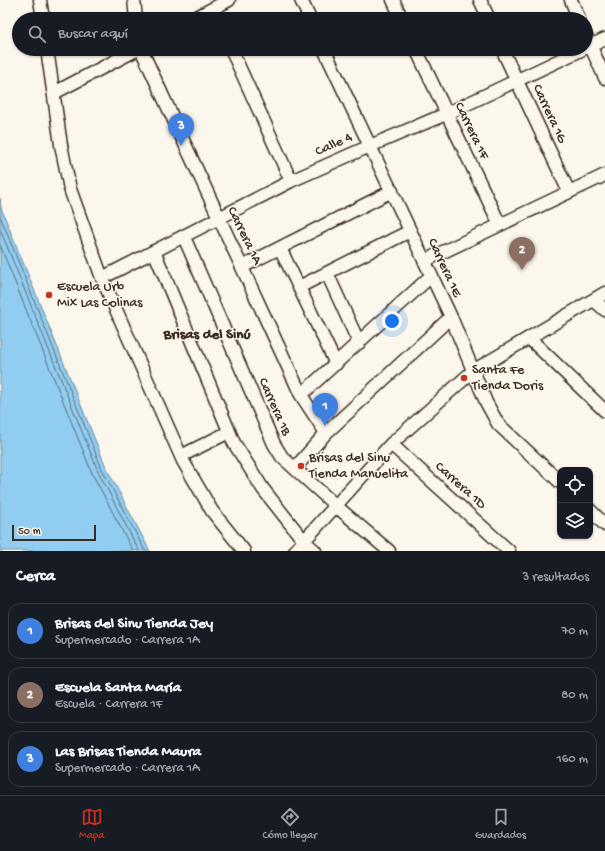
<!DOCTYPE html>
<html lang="es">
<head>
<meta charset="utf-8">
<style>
  body { margin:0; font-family:"Gochi Hand",sans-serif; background:#242831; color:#f1f3f6 }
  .controls { position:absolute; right:12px; bottom:12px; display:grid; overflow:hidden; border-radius:8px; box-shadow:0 1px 3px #0004 }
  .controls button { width:36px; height:36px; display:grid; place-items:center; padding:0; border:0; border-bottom:1px solid #363941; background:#171b24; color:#f1f3f6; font:20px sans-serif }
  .scale { position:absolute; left:12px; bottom:10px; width:84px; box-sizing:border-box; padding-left:4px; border:2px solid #3b2a1e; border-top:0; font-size:11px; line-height:14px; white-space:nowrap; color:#3b2a1e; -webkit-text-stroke:3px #fbf7ec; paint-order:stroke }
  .you { position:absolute; left:392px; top:321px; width:14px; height:14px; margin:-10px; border:3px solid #fff; border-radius:50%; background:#1a73e8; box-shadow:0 0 0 6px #1a73e833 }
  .badge { display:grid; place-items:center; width:26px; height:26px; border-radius:50%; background:#c8321e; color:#fff; font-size:13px; font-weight:700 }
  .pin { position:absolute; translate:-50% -33px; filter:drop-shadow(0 1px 2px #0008) }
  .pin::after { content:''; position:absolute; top:21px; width:14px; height:12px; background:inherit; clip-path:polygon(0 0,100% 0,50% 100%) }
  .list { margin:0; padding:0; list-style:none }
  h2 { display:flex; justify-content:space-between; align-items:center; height:52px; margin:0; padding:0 16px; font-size:17px }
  h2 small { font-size:13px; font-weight:400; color:#9ea1a6 }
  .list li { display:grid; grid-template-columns:26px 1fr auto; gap:12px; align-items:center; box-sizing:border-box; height:56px; margin:0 8px 8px; padding:0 8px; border:1px solid #363941; border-radius:12px }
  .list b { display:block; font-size:15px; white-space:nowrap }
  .list p { margin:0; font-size:13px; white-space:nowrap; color:#9ea1a6 }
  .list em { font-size:13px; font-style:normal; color:#9ea1a6 }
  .icon { flex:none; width:22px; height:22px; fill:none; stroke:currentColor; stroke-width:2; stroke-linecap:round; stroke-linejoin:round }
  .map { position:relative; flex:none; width:605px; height:551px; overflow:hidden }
  .search { position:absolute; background:#171b24; box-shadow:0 1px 3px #0004; left:12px; right:12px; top:12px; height:44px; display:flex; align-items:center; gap:10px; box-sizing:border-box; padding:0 14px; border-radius:22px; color:#9ea1a6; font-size:15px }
  .sheet { height:244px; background:#171b24 }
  nav { display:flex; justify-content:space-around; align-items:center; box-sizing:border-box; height:56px; border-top:1px solid #363941; background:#171b24; font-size:11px; color:#9ea1a6 }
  nav a { display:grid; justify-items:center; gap:2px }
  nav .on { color:#c8321e }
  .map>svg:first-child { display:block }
</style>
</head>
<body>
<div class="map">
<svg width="605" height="551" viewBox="0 0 605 551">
  <rect width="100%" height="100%" fill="#fbf7ec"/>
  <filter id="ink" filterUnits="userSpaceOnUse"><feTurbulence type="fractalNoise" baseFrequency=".025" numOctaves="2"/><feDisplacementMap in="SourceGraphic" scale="8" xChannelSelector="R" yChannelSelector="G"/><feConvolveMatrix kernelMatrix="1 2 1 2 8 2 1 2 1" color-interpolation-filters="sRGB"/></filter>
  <g filter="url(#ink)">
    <path fill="#90cdf1" stroke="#6e8c9d" d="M0 198 1 208 106 467 150 551H0Z"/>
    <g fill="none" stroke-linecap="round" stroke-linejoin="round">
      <path stroke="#5d6b72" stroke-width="1" d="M0 216 102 469 145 551
        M0 229 98 471 139 551
        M0 245 92 473 133 551"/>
      <g stroke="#3b2a1e" stroke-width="15">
        <path id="street" d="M40 0 43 19
          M134 0 136 19
          M301 0 310 19
          M393 0 402 19
          M480 0 489 19
          M571 0 579 19
          M193 19 229 0
          M586 36 605 78
          M586 48 605 39
          M47 49 61 145 70 189 102 278 183 461 212 511 244 551
          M141 49 301 395 326 433
          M231 49 291 181
          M324 49 451 317 486 402 498 424 560 482
          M416 49 500 225
          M502 49 569 192
          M54 93 138 49
          M184 237 274 444 282 457 336 506 389 551
          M280 248 336 364
          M154 251 234 443 263 489 304 541 315 551
          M424 261 605 175
          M242 267 392 191
          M327 273 359 343
          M102 278 291 181 370 146 446 114 583 49
          M299 287 410 231
          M594 300 605 310
          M529 338 605 411
          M301 395 431 276
          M391 444 509 551
          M181 456 229 432
          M295 468 326 433 451 317
          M590 510 605 525
          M295 551 391 444 473 371 605 293"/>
      </g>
      <use href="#street" stroke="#fbf7ec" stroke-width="12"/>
    </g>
  </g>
  <g fill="#c8321e" stroke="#fbf7ec" stroke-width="1.5">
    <circle cx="49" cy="295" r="4"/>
    <circle cx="464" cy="378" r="4"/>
    <circle cx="301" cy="466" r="4"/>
  </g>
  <g text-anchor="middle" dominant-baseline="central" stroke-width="3" stroke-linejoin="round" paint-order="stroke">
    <g font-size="14" fill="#3b2a1e" stroke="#fbf7ec">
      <text transform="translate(549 114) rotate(65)">Carrera 1G</text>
      <text transform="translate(471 131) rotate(64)">Carrera 1F</text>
      <text transform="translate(334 145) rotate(-24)">Calle 4</text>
      <text transform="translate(244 236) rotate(64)">Carrera 1A</text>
      <text transform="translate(444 268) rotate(65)">Carrera 1E</text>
      <text transform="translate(274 407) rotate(66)">Carrera 1B</text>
      <text transform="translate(460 486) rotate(42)">Carrera 1D</text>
    </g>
    <g font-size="14" fill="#3b2a1e" stroke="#fbf7ec" text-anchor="start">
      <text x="57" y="287">Escuela Urb<tspan x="57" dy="16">Mix Las Colinas</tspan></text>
      <text x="472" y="370">Santa Fe<tspan x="472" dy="16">Tienda Doris</tspan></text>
      <text x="309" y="458">Brisas del Sinu<tspan x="309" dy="16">Tienda Manuelita</tspan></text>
    </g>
    <g font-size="15" font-weight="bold" fill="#3b2a1e" stroke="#fbf7ec">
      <text x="207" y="335">Brisas del Sinú</text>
    </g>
  </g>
</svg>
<div class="controls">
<button><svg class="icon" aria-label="locate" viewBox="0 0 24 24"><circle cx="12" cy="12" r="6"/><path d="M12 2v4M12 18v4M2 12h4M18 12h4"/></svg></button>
<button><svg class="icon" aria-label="layers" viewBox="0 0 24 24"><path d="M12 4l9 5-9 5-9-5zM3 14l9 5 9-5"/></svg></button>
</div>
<div class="scale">50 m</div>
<div class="you"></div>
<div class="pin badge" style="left:325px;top:426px;background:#3f7fe0">1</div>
<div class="pin badge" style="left:522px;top:270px;background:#8d6e63">2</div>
<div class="pin badge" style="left:181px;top:146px;background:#3f7fe0">3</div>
<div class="search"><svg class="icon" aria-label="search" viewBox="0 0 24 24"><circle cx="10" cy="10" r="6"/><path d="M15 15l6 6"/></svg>Buscar aquí</div>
</div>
<section class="sheet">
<h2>Cerca<small>3 resultados</small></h2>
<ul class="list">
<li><span class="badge" style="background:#3f7fe0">1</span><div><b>Brisas del Sinu Tienda Jey</b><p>Supermercado · Carrera 1A</p></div><em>70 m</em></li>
<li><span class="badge" style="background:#8d6e63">2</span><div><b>Escuela Santa María</b><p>Escuela · Carrera 1F</p></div><em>80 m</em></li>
<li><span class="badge" style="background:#3f7fe0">3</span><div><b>Las Brisas Tienda Maura</b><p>Supermercado · Carrera 1A</p></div><em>160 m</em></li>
</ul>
</section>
<nav>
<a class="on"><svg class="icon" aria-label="map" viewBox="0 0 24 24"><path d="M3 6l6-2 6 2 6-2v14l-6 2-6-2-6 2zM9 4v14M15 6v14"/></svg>Mapa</a>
<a><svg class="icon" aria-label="directions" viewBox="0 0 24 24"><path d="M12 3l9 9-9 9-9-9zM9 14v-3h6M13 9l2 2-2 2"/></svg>Cómo llegar</a>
<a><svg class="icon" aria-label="saved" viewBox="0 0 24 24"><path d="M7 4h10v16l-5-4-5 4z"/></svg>Guardados</a>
</nav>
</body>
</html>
